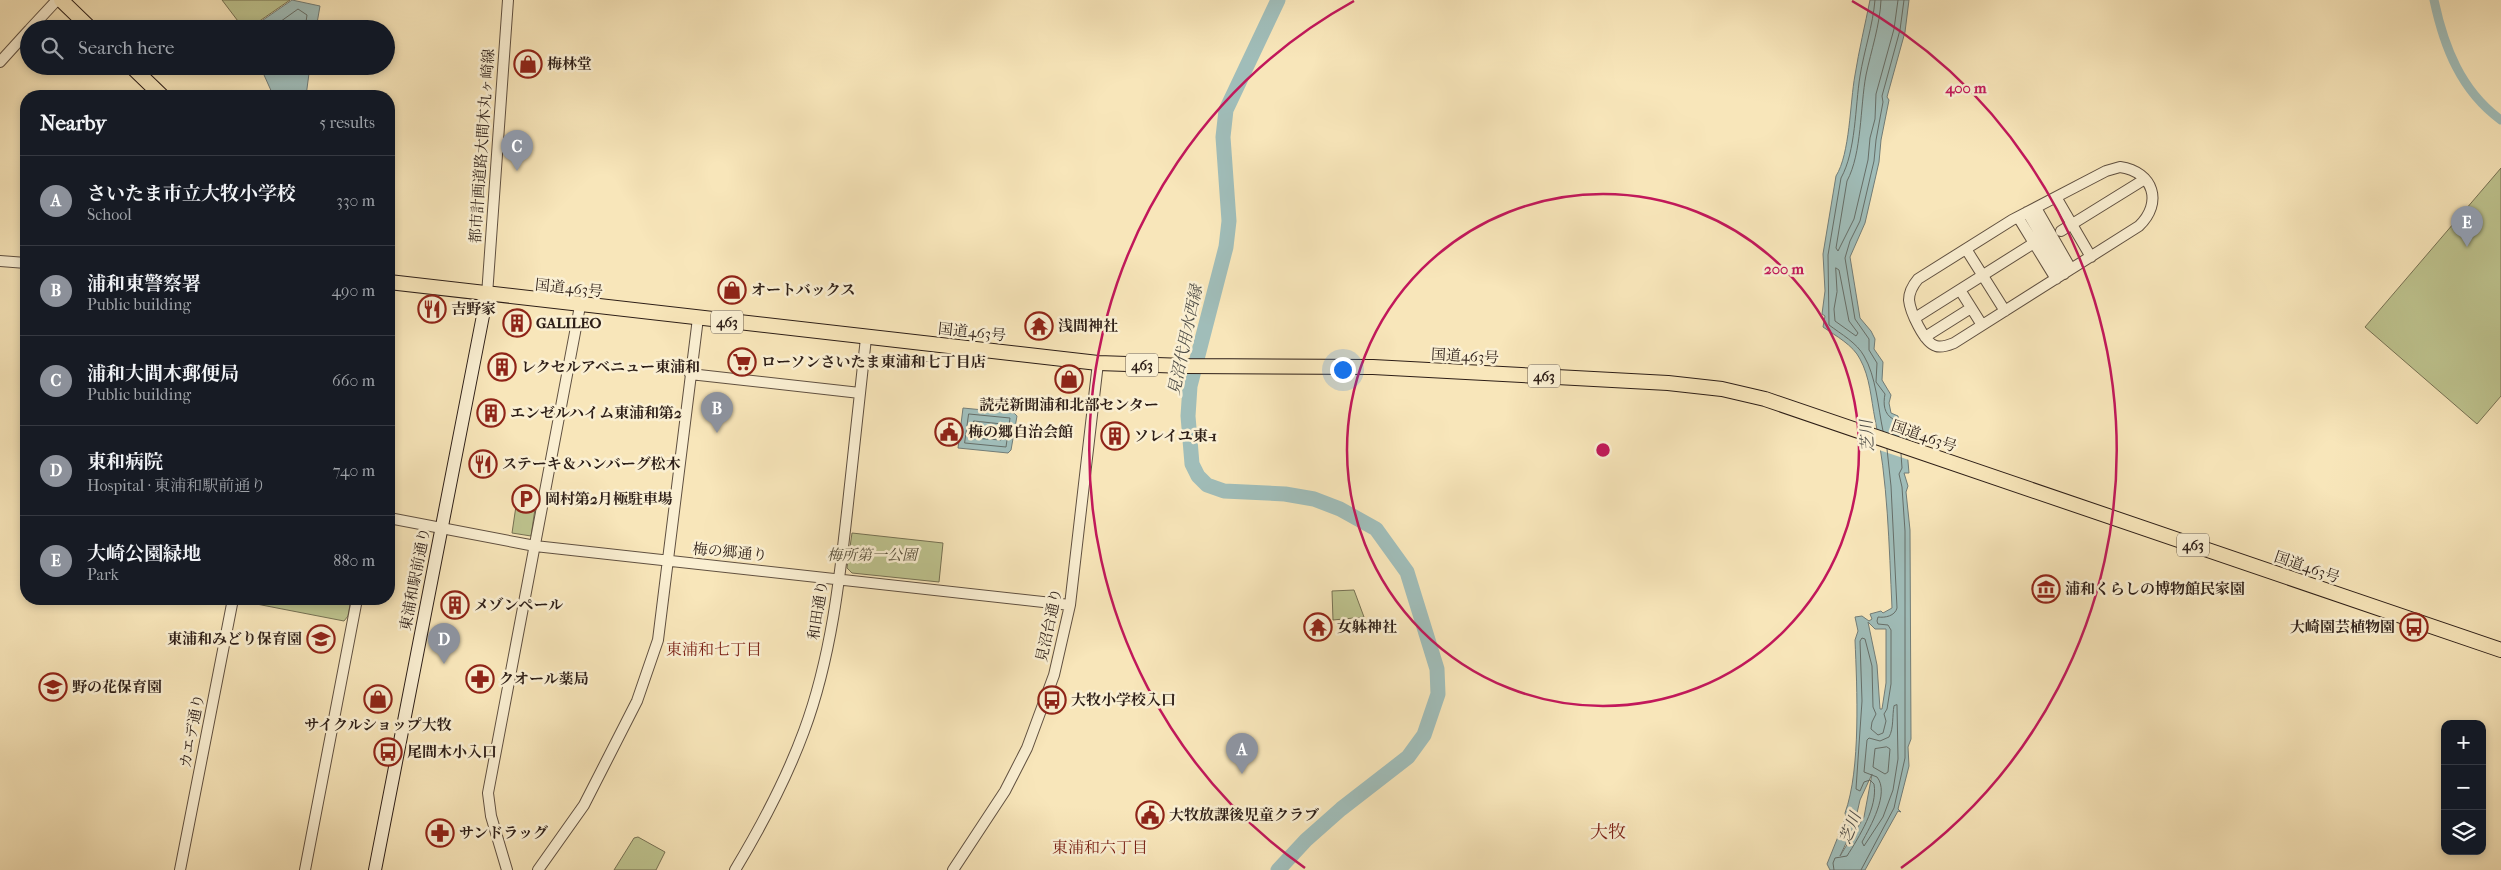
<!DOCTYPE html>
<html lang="en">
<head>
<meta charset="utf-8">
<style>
  body { margin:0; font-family:"IM FELL French Canon","Noto Serif JP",serif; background:#20242c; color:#f1f3f6 }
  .controls { position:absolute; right:15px; bottom:15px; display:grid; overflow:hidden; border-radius:10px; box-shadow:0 2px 8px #0003 }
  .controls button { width:45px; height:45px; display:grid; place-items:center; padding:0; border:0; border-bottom:1px solid #363941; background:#171b24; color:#f1f3f6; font:25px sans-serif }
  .you { position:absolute; left:1342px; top:369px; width:18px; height:18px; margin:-12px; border:4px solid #fff; border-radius:50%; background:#1a73e8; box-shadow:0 0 0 8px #1a73e833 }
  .badge { display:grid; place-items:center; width:32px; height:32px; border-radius:50%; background:#8c9099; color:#fff; font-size:16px; font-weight:700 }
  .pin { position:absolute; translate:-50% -41px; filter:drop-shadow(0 1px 2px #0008) }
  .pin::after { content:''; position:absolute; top:26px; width:18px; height:15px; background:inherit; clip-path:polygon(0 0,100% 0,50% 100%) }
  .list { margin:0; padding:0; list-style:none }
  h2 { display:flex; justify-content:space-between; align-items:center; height:65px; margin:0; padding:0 20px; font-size:21px }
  h2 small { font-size:16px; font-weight:400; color:#9ea1a6 }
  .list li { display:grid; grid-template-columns:32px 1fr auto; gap:15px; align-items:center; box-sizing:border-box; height:90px; padding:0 20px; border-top:1px solid #363941 }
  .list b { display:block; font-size:19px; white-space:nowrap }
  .list p { margin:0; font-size:16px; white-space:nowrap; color:#9ea1a6 }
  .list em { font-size:16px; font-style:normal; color:#9ea1a6 }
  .icon { flex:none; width:28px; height:28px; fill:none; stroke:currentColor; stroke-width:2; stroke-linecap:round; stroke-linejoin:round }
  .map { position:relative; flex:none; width:2501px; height:870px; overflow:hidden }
  .search { position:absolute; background:#171b24; box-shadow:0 2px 8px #0003; left:20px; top:20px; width:375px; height:55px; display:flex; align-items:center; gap:12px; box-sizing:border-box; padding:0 18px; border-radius:28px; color:#9ea1a6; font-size:19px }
  .panel { position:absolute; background:#171b24; box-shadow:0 2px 8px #0003; left:20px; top:90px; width:375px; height:515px; border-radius:20px }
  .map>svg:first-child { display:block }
</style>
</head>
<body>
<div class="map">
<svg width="2501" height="870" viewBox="0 0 2501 870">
  <rect width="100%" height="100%" fill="#f8e6ba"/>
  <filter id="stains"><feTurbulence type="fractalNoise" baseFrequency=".004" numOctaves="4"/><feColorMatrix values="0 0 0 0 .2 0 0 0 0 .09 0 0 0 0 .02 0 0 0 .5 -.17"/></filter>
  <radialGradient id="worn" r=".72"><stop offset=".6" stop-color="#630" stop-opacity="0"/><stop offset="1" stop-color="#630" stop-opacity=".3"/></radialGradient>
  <path fill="#bec48f" stroke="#767153" d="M222 0H290L248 29H244Z
    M2501 168V396L2477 424 2365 327Z
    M516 506 535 509 531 536 512 533Z
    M852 533 943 543 939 582 852 573 847 568Z
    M1354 590 1364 617 1333 620 1332 591Z
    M242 599H351L348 616 344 621 241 601Z
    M638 837 665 852 656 870H614L634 838Z"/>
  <path fill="#a0bdb9" stroke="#727d78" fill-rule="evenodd" d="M292 0 320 6 316 29H250Z
    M1870 0H1909L1905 32 1887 97 1889 100 1881 140 1879 162 1865 223 1850 257 1860 318 1871 331 1875 339 1874 349 1883 362 1882 380 1891 395 1889 403 1891 413 1898 416 1900 428 1904 433H1909L1910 436 1906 439 1909 473H1904L1908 486 1906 492 1910 530 1911 739 1908 747 1909 766 1898 809 1901 812 1898 811 1865 870H1830L1827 864 1846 817 1845 813C1861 769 1857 688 1855 640L1858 631 1855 617 1862 616 1869 621 1872 619 1870 614 1881 611 1883 613 1892 608C1889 545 1888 481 1875 419 1871 399 1870 377 1860 359 1853 345 1836 336 1823 327L1825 316 1822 314 1825 291 1823 254 1836 176C1850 154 1850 102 1855 75 1859 50 1865 25 1870 0ZM1868 622 1875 629H1886V683L1882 709H1880L1877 665ZM1872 774 1864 817 1840 856 1854 826 1860 800Z
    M260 66H310L306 96 273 95Z
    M963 408 1014 413 1017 416 1011 450 1008 453 958 448Z"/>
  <path fill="#f8e6ba" d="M1878 432 1909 441V460L1879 450Z"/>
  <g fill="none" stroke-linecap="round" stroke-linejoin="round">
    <path stroke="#666e68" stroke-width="1" d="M1875 0C1873 25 1864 51 1860 76 1855 107 1856 151 1841 178L1828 255 1829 325C1841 334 1857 343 1864 356 1876 376 1878 407 1883 431
      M1881 0C1880 25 1871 51 1866 75 1860 107 1862 153 1847 181L1836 248 1838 251 1854 219 1868 160 1870 138 1875 119 1876 94 1894 29 1898 0
      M270 29 298 9 307 15 305 29
      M1836 268 1839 270 1849 321 1858 333 1856 336 1835 321 1834 309 1837 292Z
      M969 414 1010 418 1006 447 965 443Z
      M974 421 1002 424 1001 440 972 438Z
      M1901 437 1895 430 1893 419C1884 414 1883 404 1885 394L1876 382 1877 363 1869 350V339L1855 319 1845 258 1850 241 1860 221 1874 161 1876 140 1883 102 1882 96 1900 30 1904 0
      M1897 705 1898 759 1893 790 1883 817 1864 846 1862 842C1870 827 1890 793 1877 777L1864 772 1867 740 1869 738 1880 741 1889 737C1894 728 1892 716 1894 706Z
      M1887 747 1890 749 1888 772 1885 774 1873 767 1875 749Z
      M1834 870 1833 863 1835 858 1847 856C1859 837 1878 807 1874 784L1870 780 1864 782 1860 791 1856 789 1862 701 1860 641 1862 638 1865 639 1872 666 1873 707 1876 714 1872 722 1871 729 1878 735 1883 733 1886 721 1884 714 1887 709 1891 684V630L1888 625 1878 624 1877 621 1878 617C1885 618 1895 616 1897 608L1891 486 1887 449
      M1861 870 1894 808 1905 758V531L1902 487 1899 474 1902 468 1901 454"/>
    <path stroke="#a0bdb9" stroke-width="9" d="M2434 0C2444 47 2461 91 2501 120"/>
    <path stroke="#a0bdb9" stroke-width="15" d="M1278 870 1306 840 1341 809 1408 757 1424 735 1438 694 1437 669 1407 572 1376 529 1340 509 1314 499 1285 494 1224 491 1207 485 1198 476 1192 464 1188 416 1190 386 1226 247 1229 221 1223 137 1226 110 1278 0"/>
    <g stroke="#605040" stroke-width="12">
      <path id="tertiary" d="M30 29 57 0
        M0 62 29 30
        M2120 167C2154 172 2163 203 2139 226L1954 343C1949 345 1942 348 1936 346 1924 343 1910 311 1909 300 1909 292 1913 285 1918 279L2012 220 2106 171Z
        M2056 197 2091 257
        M2036 208 2071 269
        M2027 212 2064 274
        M2018 217 2056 279
        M2061 231 2145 179
        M1966 249 2005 311
        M0 261 26 263
        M1960 290 1982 325
        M487 295 508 0
        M1915 318 2034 243
        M1925 337 1971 308
        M690 374 860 393
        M389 518 535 546 1070 605
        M180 870 233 599
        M305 870 357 599
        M507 870 491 816 488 793 580 306
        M538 870 584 805 637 701 658 640 698 318
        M735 870C762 825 786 780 804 731 833 653 841 567 850 485 855 436 861 387 866 338
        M953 870 1005 791 1027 748 1054 675 1070 605 1098 363"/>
    </g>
    <g stroke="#2d1e17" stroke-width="14">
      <path id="secondary" d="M375 870 487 295"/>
    </g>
    <g stroke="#2d1e17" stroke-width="16">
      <path id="trunk" d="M61 0 91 29
        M131 66 162 96
        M389 282 1098 363 1186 366 1373 367 1668 383 1722 389 1765 399 2501 650"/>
    </g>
    <use href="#tertiary" stroke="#faefd2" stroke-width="10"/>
    <use href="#secondary" stroke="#faefd2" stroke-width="12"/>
    <use href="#trunk" stroke="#f8e6ba" stroke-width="14"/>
  </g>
  <g fill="none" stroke="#c2185b" stroke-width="2.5">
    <circle cx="1603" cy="450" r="256"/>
    <path d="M1305 868A513 513 0 0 1 1354 1M1852 1A513 513 0 0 1 1901 868"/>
  </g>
  <defs>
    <g id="shop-ring" transform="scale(1.4375)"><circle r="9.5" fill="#faefd2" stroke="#8f2418" stroke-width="1.5"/><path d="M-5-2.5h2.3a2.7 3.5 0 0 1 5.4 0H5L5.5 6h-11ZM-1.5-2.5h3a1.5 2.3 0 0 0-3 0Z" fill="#8f2418"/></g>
    <g id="restaurant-ring" transform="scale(1.4375)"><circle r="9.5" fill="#faefd2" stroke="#8f2418" stroke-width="1.5"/><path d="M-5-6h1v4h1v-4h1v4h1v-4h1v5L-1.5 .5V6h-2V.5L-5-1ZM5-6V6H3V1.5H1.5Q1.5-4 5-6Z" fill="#8f2418"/></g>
    <g id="building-ring" transform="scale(1.4375)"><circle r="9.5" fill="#faefd2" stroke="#8f2418" stroke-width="1.5"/><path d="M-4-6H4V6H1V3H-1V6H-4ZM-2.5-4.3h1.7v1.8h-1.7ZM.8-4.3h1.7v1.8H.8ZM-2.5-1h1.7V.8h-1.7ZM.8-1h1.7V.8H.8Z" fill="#8f2418"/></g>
    <g id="temple-ring" transform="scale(1.4375)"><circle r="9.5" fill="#faefd2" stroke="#8f2418" stroke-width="1.5"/><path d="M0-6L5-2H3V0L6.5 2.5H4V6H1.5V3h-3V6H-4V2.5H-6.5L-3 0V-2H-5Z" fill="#8f2418"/></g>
    <g id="supermarket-ring" transform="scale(1.4375)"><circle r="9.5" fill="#faefd2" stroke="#8f2418" stroke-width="1.5"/><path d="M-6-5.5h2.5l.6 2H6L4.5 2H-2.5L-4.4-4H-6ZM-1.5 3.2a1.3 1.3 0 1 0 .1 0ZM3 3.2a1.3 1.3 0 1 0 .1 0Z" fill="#8f2418"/></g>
    <g id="civic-ring" transform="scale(1.4375)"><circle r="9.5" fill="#faefd2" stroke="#8f2418" stroke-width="1.5"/><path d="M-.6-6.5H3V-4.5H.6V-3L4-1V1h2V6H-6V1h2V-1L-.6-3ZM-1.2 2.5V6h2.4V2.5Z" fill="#8f2418"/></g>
    <g id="parking-ring" transform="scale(1.4375)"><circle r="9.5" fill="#faefd2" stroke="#8f2418" stroke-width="1.5"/><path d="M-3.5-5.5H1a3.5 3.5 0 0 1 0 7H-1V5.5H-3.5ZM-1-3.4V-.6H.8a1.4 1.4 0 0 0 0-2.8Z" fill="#8f2418"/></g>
    <g id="museum-ring" transform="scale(1.4375)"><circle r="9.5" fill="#faefd2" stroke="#8f2418" stroke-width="1.5"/><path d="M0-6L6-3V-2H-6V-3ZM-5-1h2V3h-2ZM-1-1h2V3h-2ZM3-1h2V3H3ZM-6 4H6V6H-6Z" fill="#8f2418"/></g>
    <g id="bus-ring" transform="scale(1.4375)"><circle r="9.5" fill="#faefd2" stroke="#8f2418" stroke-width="1.5"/><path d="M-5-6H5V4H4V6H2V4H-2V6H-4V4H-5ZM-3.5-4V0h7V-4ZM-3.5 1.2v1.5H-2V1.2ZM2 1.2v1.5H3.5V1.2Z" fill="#8f2418"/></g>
    <g id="school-ring" transform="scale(1.4375)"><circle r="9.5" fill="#faefd2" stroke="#8f2418" stroke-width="1.5"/><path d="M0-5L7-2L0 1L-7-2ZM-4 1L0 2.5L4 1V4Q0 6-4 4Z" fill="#8f2418"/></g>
    <g id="pharmacy-ring" transform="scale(1.4375)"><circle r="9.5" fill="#faefd2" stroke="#8f2418" stroke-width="1.5"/><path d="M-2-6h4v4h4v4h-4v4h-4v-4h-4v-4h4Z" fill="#8f2418"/></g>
  </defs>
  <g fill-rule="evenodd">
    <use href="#shop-ring" x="528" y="64"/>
    <use href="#shop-ring" x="732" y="290"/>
    <use href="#restaurant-ring" x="432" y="309"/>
    <use href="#building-ring" x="517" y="323"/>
    <use href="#temple-ring" x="1039" y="326"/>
    <use href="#supermarket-ring" x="742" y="362"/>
    <use href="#building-ring" x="502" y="367"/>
    <use href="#shop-ring" x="1069" y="379"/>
    <use href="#building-ring" x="491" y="413"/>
    <use href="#civic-ring" x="949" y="432"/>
    <use href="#building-ring" x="1115" y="436"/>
    <use href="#restaurant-ring" x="483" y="464"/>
    <use href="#parking-ring" x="526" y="499"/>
    <use href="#museum-ring" x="2046" y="589"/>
    <use href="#building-ring" x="455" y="605"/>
    <use href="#temple-ring" x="1318" y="627"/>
    <use href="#bus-ring" x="2414" y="627"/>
    <use href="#school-ring" x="321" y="639"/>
    <use href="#pharmacy-ring" x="480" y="679"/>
    <use href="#school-ring" x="53" y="687"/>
    <use href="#shop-ring" x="378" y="699"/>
    <use href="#bus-ring" x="1052" y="700"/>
    <use href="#bus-ring" x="388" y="752"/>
    <use href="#civic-ring" x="1150" y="815"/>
    <use href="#pharmacy-ring" x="440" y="833"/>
  </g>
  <g text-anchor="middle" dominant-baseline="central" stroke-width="5" stroke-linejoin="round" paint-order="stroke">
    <g fill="#faefd2" stroke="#6a5d4f" stroke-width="1">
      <rect x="711" y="310.5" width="32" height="23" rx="4"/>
      <rect x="1126" y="353.5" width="32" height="23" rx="4"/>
      <rect x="1528" y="364.5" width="32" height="23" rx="4"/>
      <rect x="2177" y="533.5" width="32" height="23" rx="4"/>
    </g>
    <g font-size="14" font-weight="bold" fill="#2d1e17">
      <text x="727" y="322">463</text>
      <text x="1142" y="365">463</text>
      <text x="1544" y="376">463</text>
      <text x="2193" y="545">463</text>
    </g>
    <g font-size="15" font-weight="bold" fill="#2d1e17" stroke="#faefd2" text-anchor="start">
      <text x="547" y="64">梅林堂</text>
      <text x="751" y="290">オートバックス</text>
      <text x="451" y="309">吉野家</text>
      <text x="536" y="323">GALILEO</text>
      <text x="1058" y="326">浅間神社</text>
      <text x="761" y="362">ローソンさいたま東浦和七丁目店</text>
      <text x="521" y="367">レクセルアベニュー東浦和</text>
      <text x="1069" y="405" text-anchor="middle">読売新聞浦和北部センター</text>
      <text x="510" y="413">エンゼルハイム東浦和第2</text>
      <text x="968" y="432">梅の郷自治会館</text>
      <text x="1134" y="436">ソレイユ東-1</text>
      <text x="502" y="464">ステーキ＆ハンバーグ松木</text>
      <text x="545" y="499">岡村第2月極駐車場</text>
      <text x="2065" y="589">浦和くらしの博物館民家園</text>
      <text x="474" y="605">メゾンペール</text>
      <text x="1337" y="627">女躰神社</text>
      <text x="2395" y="627" text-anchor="end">大崎園芸植物園</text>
      <text x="302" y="639" text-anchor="end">東浦和みどり保育園</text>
      <text x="499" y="679">クオール薬局</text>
      <text x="72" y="687">野の花保育園</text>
      <text x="1071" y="700">大牧小学校入口</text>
      <text x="378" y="725" text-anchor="middle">サイクルショップ大牧</text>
      <text x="407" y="752">尾間木小入口</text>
      <text x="1169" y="815">大牧放課後児童クラブ</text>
      <text x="459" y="833">サンドラッグ</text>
    </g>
    <g font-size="15" fill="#2d1e17" stroke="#faefd2">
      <text transform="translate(482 146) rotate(-86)">都市計画道路大間木丸ヶ崎線</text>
      <text transform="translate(569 288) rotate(6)">国道463号</text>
      <text transform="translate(972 332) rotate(6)">国道463号</text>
      <text transform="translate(1465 356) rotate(3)">国道463号</text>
      <text transform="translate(1924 436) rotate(19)">国道463号</text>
      <text transform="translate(730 552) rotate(5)">梅の郷通り</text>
      <text transform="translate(2307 567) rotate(19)">国道463号</text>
      <text transform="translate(415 579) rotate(-79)">東浦和駅前通り</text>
      <text transform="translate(818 610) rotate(-81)">和田通り</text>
      <text transform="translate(1049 625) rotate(-78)">見沼台通り</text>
      <text transform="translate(192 731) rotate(-79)">カエデ通り</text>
    </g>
    <g font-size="15" font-style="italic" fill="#58503b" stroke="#faefd2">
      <text x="872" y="555">梅所第一公園</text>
    </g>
    <g font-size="16" font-style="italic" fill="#504e48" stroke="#faefd2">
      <text transform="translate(1185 340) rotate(-78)">見沼代用水西縁</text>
      <text transform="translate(1867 436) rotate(-94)">芝川</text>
      <text transform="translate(1850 828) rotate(-68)">芝川</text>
    </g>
    <g font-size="16" fill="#7a1f14" stroke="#faefd2">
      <text x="714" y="649">東浦和七丁目</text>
      <text x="1100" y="847">東浦和六丁目</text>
    </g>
    <g font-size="18" fill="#7a1f14" stroke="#faefd2">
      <text x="1608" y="832">大牧</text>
    </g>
  </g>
  <circle cx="1603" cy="450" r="8" fill="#c2185b" stroke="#faefd2" stroke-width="2.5"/>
  <g font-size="15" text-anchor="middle" font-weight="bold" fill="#c2185b" stroke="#faefd2" stroke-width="5" stroke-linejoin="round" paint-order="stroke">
    <text x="1966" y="93">400 m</text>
    <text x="1784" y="274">200 m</text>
  </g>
  <rect width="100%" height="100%" filter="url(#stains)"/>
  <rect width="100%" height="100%" fill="url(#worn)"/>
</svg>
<div class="controls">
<button>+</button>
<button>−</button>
<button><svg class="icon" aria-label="layers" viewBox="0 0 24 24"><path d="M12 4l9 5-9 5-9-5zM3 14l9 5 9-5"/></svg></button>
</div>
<div class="you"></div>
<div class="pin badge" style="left:1242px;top:774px">A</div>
<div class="pin badge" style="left:717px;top:433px">B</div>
<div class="pin badge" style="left:517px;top:171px">C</div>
<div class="pin badge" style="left:444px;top:664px">D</div>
<div class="pin badge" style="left:2467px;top:247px">E</div>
<div class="search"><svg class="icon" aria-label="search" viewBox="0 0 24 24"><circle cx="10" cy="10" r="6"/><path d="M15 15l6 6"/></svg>Search here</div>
<section class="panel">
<h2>Nearby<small>5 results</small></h2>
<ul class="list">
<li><span class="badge">A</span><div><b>さいたま市立大牧小学校</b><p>School</p></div><em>330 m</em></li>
<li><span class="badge">B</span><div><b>浦和東警察署</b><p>Public building</p></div><em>490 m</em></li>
<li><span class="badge">C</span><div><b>浦和大間木郵便局</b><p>Public building</p></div><em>660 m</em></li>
<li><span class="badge">D</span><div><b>東和病院</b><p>Hospital · 東浦和駅前通り</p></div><em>740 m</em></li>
<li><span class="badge">E</span><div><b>大崎公園緑地</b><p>Park</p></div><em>880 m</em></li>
</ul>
</section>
</div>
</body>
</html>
